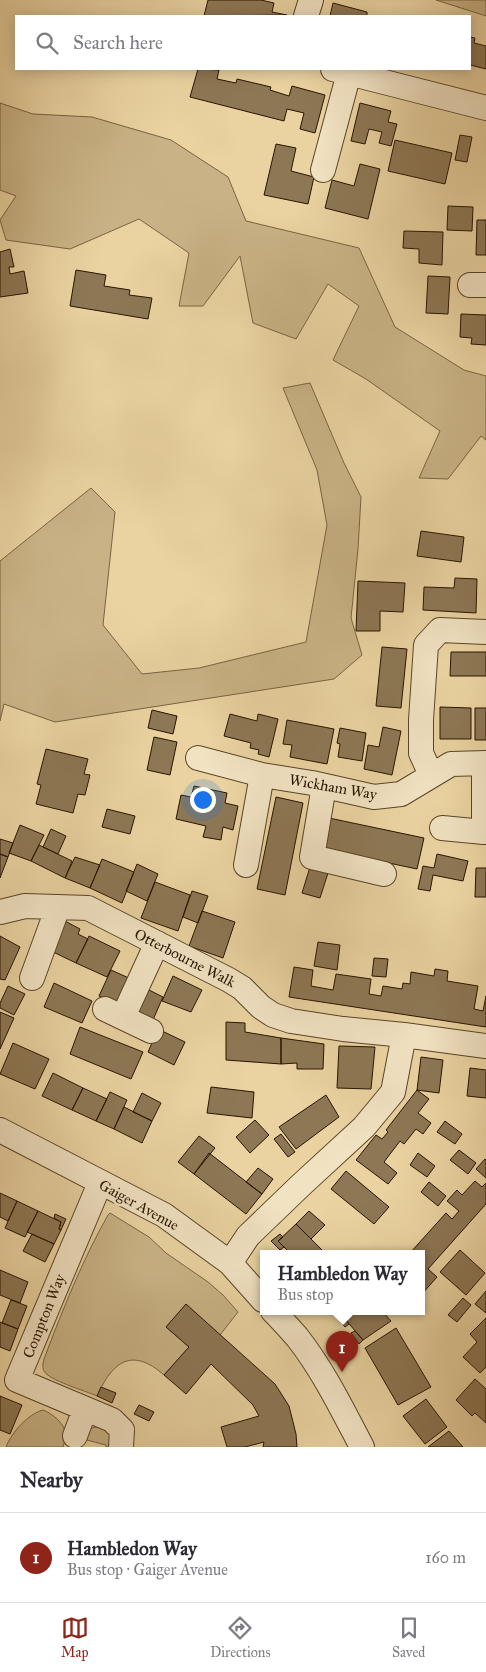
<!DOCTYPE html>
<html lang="en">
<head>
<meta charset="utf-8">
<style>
  body { margin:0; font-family:"IM FELL Great Primer",serif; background:#f7f7f7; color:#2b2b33 }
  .you { position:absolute; left:202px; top:799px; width:18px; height:18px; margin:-12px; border:4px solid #fff; border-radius:50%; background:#1a73e8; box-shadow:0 0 0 8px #1a73e833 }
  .badge { display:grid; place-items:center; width:32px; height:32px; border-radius:50%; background:#8f2418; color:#fff; font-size:16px; font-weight:700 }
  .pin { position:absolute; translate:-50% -41px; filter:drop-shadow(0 1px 2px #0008) }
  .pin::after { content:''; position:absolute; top:26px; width:18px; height:15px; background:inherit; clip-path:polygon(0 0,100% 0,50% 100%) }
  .popup { position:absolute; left:260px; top:1250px; width:165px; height:65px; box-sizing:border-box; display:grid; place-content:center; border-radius:0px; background:#fff; filter:drop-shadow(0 1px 4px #0005); font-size:16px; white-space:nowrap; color:#7c7c81 }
  .popup b { font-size:19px; color:#2b2b33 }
  .popup::after { content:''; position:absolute; left:50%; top:100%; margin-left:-10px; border:10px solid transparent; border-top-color:#fff }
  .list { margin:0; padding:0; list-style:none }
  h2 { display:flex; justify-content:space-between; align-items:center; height:65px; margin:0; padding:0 20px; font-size:21px }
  h2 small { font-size:16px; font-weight:400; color:#7c7c81 }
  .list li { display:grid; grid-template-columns:32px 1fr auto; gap:15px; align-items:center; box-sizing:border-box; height:90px; padding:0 20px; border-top:1px solid #e1e1e2 }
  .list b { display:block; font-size:19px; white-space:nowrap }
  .list p { margin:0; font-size:16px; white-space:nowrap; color:#7c7c81 }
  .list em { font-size:16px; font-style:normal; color:#7c7c81 }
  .icon { flex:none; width:28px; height:28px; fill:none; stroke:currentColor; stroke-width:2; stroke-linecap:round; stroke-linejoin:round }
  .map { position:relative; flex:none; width:486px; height:1447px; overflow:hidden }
  .search { position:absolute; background:#fff; box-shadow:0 2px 12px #0003; left:15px; right:15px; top:15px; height:55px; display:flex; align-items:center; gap:12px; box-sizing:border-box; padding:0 18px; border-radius:0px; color:#7c7c81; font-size:19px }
  .sheet { height:155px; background:#fff }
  nav { display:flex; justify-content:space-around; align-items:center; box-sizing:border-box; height:70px; border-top:1px solid #e1e1e2; background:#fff; font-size:14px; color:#7c7c81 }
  nav a { display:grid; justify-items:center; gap:2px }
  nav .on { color:#8f2418 }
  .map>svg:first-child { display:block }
</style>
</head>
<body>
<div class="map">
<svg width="486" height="1447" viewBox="0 0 486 1447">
  <rect width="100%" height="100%" fill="#ead3a1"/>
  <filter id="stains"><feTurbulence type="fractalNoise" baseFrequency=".004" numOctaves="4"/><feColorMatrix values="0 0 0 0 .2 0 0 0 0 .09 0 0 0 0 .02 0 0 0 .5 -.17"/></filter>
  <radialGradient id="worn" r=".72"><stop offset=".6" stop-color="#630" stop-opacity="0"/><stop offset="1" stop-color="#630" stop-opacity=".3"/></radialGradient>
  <path fill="#c9b386" stroke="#786443" d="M436 0H486V16Z
    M0 103 33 114 92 117 171 140 228 177 246 221 359 248 395 327 464 370 486 376V440L481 436 448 479 419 478 440 431 366 379 333 360 359 306 328 284 296 339 253 323 240 256 203 306H179L189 253 139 219 70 249 6 240 0 220 16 196 0 190Z
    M310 383 344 463 361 497 358 549 351 618 362 655 334 679 55 722 4 704 0 721V561L91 488 115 512 103 625 142 674 199 668 306 642 327 525 317 470 283 388Z
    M110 1213 149 1237 166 1253 208 1282 223 1295 238 1312 220 1335 186 1305 166 1327 189 1347 164 1375C132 1347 113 1361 97 1396 86 1391 48 1380 44 1371 42 1367 43 1363 44 1359 63 1309 82 1261 108 1215Z
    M43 1410C53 1414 64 1423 66 1434 66 1438 64 1443 63 1447H6C12 1432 28 1414 43 1410Z
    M100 1426 112 1434V1447H106V1445L83 1439 88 1429Z"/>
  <path fill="#8d7754" stroke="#281400" d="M208 0H261L274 3 272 12 287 15 204 16Z
    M333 3 367 12V16H330Z
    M470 37 475 38 474 43 486 46V69L470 65Z
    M198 69 219 70 217 79 236 83 237 79 271 87 270 90 289 96 292 86 325 95 315 133 300 129 304 113 287 109 284 121 190 97Z
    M360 103 391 111 388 122 397 124 391 146 379 143 382 132 369 129 365 144 351 141Z
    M460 135 472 137 467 162 455 160Z
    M395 140 452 153 445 184 388 171Z
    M276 144 296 148 291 171 314 177 308 204 264 195Z
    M360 164 380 169 368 219 325 208 332 180 354 186Z
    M448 206 473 207 472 231 447 230Z
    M477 220H486V255H476Z
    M404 231 443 232 442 265 419 263V249L403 248Z
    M10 249 14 267H9L10 274 24 271 28 293 0 297V252Z
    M76 270 106 275 104 286 130 290 129 295 152 298 148 319 70 306Z
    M428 276 450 277 448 314 426 313Z
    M461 314 486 315V345L471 344 472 338 460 337Z
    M421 531 464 537 461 562 417 556Z
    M455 578 477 579 476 613 423 610 424 587 454 588Z
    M358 581 405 583 403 612 380 611V631H356Z
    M382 647 407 649 401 708 376 706Z
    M451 652H486V676H450Z
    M440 707 471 708V739H440Z
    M475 708H486V740H475Z
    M152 710 177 716 173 734 148 728Z
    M230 714 257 721 258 714 278 719 269 757 258 754 259 750 250 748 251 743 224 736Z
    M287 720 334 729 327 764 290 757 292 745 283 744Z
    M383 727 401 731 392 775 364 769 368 745 379 747Z
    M340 728 366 733 362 761 338 757 340 744 337 743Z
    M154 737 177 742 170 775 147 770Z
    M46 749 88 759 84 774 90 775 85 795 78 794 73 813 36 804 41 785 37 784Z
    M194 786 227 793 225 803 238 806 233 830 223 827 221 840 203 837 206 826 176 819 181 795 191 797Z
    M276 797 303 803 285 895 257 889Z
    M107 809 135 816 130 834 102 827Z
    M329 818 424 838 417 869 323 849Z
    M20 825 44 835 31 861 9 853Z
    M51 829 66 836 58 854 43 847Z
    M0 839 13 843 8 857 0 854Z
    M39 845 72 861 65 878 31 861Z
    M0 854 8 857 0 878Z
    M437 854 468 861 463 881 433 875 430 891 418 889 423 866 434 868Z
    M75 857 100 865 90 888 65 878Z
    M102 859 134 872 122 903 90 888Z
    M137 864 158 874 147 901 126 891Z
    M310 867 328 873 320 898 302 893Z
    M476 868H486V897H475Z
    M155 882 190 895 178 931 141 918Z
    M192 891 208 896 198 923 183 917Z
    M202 911 235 922 223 958 189 946Z
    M63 920 80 929 78 934 88 939 76 963 49 950Z
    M0 936 20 947 5 980 0 979Z
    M89 936 120 951 107 977 76 963Z
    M318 942 340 945 337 970 314 966Z
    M374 958 388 959 386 977 372 976Z
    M294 967 313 970 311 986 333 990 336 974 371 979 369 994 381 996 383 986 402 989 403 983 410 984 411 972 434 976 435 969 448 971 447 981 478 986 474 1009 483 1011 486 996V1027L289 997Z
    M111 970 131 979 118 1005 99 996Z
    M173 976 202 990 191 1012 162 1001Z
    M54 983 92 1001 82 1023 44 1007Z
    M8 986 25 994 14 1015 0 1008V1003Z
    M145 988 163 997 152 1022 133 1013Z
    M0 1012 14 1018 0 1049Z
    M226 1022 245 1023V1032L281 1038V1064L226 1060Z
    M80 1027 143 1052 131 1079 70 1054Z
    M158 1029 185 1042 174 1065 148 1052Z
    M281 1038 324 1044 323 1069H297V1063L281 1064Z
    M13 1043 49 1059 35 1089 0 1074Z
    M339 1046 375 1047 371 1089 337 1088Z
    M421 1057 443 1060 439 1093 417 1090Z
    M470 1068 486 1070V1098L467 1096Z
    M53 1073 83 1088 72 1110 42 1096Z
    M211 1087 254 1092 252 1118 207 1113Z
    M83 1088 107 1099 96 1121 72 1110Z
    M417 1090 429 1099 418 1113 431 1123 423 1134 416 1129 404 1144 400 1141 384 1162 397 1173 388 1184 356 1160 376 1135 382 1139 388 1132 386 1130Z
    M110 1092 127 1100 114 1129 96 1121Z
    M142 1093 161 1103 152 1121 133 1112Z
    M326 1095 339 1117 296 1149 279 1127Z
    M124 1107 152 1121 142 1143 114 1129Z
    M255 1120 269 1135 250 1153 236 1137Z
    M445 1121 462 1134 455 1144 437 1132Z
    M281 1134 295 1152 288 1157 274 1139Z
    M199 1136 215 1148 194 1174 178 1162Z
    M459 1150 476 1163 468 1174 450 1160Z
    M209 1153 262 1194 246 1214 194 1174Z
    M418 1153 435 1166 427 1177 410 1165Z
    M485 1159 486 1160V1178L476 1169Z
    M258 1168 273 1179 262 1194 246 1182Z
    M346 1171 389 1207 374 1224 331 1189Z
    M475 1181 482 1187 486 1183V1204L428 1269 437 1277 421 1295V1253H410L446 1213 452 1219 459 1211 447 1201 457 1190 462 1195Z
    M429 1182 446 1196 438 1206 421 1192Z
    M0 1193 17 1201 8 1221 0 1217Z
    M17 1201 38 1211 25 1237 5 1228Z
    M38 1211 61 1222 59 1229 61 1230 54 1244 27 1232Z
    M309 1211 325 1225 311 1239 296 1224Z
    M55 1214 66 1219 61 1230 59 1229 61 1222 54 1218Z
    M296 1224 325 1253H290L278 1241Z
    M32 1234 54 1244 45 1262 23 1251Z
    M280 1234 283 1237 278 1241 284 1247 280 1250 271 1241Z
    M460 1250 485 1273 466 1295 440 1272Z
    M0 1270 28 1282 20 1303 0 1295Z
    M486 1291V1313L475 1304Z
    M463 1298 471 1305 457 1322 448 1315Z
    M11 1300 27 1306 18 1329 2 1323Z
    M186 1304 275 1384 289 1406 296 1434 297 1447H263L264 1442 245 1447H227L221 1427 259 1416 253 1405 211 1364 186 1394 164 1375 189 1347 166 1327Z
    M338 1311H382L391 1321 363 1340Z
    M338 1311 349 1324 345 1327 333 1313Z
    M486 1318V1367L480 1373 463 1357 477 1342 470 1334Z
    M0 1322 18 1329 10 1351 0 1347Z
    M396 1328 431 1387 398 1405 365 1348Z
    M355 1331 363 1340 359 1344 351 1333Z
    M475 1379 486 1389V1423L475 1413 472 1416 456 1400Z
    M101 1387 116 1393 112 1403 97 1396Z
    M0 1396 22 1405 10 1434 0 1430Z
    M426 1399 447 1427 425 1444 403 1416Z
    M139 1405 154 1412 149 1421 134 1414Z
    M449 1431 463 1447H428Z"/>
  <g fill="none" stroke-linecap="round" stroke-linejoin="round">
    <g stroke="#584428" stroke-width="26">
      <path id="minor" d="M306 16 311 0
        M333 69 486 108
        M323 170 349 73
        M470 285H486
        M198 758 262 775 312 783 374 797 401 794 451 764 486 763
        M431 775 421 753V720L426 645 440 630 486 632
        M324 786 312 857 384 874
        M442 828 484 832V763
        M246 865 262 775
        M0 912 25 906 88 908 229 980 242 988 261 1007 273 1015 291 1021 343 1029 404 1035 486 1046
        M32 978 58 907
        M105 1009 151 1031
        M123 1017 157 943
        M0 1130 164 1215 230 1263 263 1300
        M100 1183 17 1380 112 1420 122 1430 121 1447
        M230 1263 248 1236 301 1185 364 1127 393 1092 404 1035
        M273 1311C281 1319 289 1328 297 1337 323 1370 342 1409 362 1447
        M75 1436 85 1409"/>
    </g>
    <use href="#minor" stroke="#f1e2c2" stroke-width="24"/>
  </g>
  <g text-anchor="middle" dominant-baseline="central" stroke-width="5" stroke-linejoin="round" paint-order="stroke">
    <g font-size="15" fill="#281400" stroke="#f1e2c2">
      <text transform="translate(333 787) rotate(10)">Wickham Way</text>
      <text transform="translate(185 958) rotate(27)">Otterbourne Walk</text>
      <text transform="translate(139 1205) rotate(29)">Gaiger Avenue</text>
      <text transform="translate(44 1316) rotate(-68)">Compton Way</text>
    </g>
  </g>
  <rect width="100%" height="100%" filter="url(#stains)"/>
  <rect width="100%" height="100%" fill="url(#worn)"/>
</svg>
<div class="you"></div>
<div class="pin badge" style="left:342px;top:1372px">1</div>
<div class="popup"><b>Hambledon Way</b>Bus stop</div>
<div class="search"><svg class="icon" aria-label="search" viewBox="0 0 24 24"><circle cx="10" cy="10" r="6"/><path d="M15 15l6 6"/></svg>Search here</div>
</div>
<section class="sheet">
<h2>Nearby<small></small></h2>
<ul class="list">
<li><span class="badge">1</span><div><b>Hambledon Way</b><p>Bus stop · Gaiger Avenue</p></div><em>160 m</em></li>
</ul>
</section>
<nav>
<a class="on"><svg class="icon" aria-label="map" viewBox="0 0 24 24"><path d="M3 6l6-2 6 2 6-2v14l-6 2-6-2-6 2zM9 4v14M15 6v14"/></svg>Map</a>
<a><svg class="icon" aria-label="directions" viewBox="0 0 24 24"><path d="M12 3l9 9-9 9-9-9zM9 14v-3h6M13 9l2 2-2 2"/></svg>Directions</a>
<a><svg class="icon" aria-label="saved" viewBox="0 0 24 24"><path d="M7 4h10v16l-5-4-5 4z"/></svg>Saved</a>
</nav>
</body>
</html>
